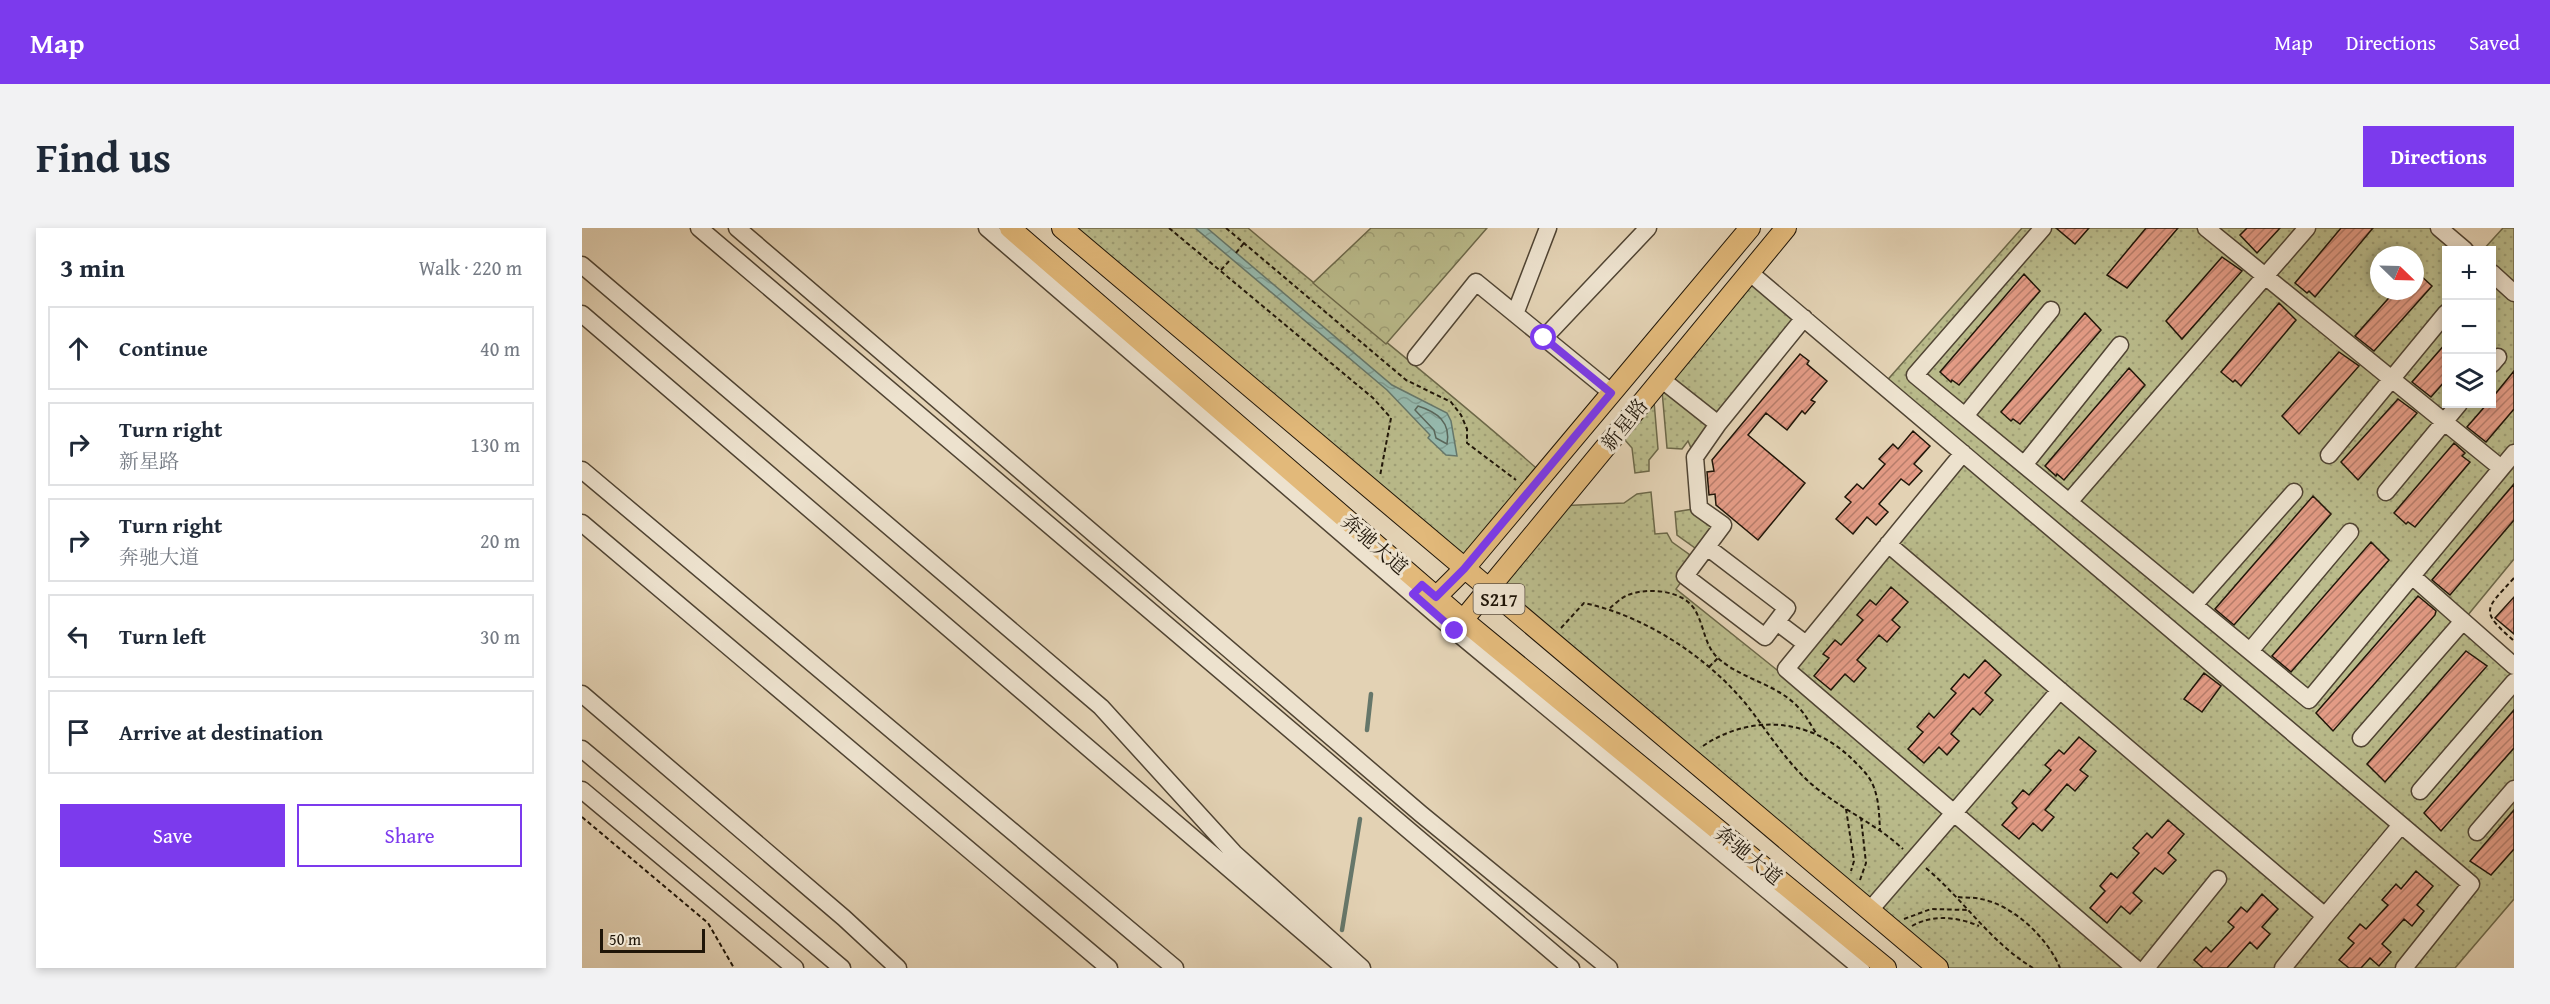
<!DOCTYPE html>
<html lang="en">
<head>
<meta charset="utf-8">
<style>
  body { margin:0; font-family:"Gentium Book Plus","Noto Serif SC",serif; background:#f2f2f3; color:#1f2937 }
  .controls { position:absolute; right:18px; top:18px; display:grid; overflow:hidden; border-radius:0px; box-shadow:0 3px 9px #0003 }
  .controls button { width:54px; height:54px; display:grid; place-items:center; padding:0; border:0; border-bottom:2px solid #e0e1e3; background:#fff; color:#1f2937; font:30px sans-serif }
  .compass { position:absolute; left:1788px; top:18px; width:54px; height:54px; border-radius:50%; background:#fff; box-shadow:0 3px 9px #0003; rotate:113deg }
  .scale { position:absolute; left:18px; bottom:15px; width:105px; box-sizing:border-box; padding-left:6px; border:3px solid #1f1508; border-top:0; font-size:16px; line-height:21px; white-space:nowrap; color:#1f1508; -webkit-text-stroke:4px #ede2ce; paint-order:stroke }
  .stop { position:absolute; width:18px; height:18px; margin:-14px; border:4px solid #7c3aed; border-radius:50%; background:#fff }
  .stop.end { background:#7c3aed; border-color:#fff; box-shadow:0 2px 6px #0008 }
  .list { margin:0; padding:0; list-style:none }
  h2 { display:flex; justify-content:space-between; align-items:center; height:78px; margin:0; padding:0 24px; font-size:26px }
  h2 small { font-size:20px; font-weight:400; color:#747a83 }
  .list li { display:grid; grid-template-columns:39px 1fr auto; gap:18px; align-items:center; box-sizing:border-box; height:84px; margin:0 12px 12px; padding:0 12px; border:2px solid #e0e1e3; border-radius:0px }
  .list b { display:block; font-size:22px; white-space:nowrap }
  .list p { margin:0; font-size:20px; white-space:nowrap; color:#747a83 }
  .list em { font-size:20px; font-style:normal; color:#747a83 }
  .actions { display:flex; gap:12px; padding:18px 24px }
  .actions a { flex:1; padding:14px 0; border:2px solid #7c3aed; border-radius:0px; text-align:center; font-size:21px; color:#7c3aed }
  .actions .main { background:#7c3aed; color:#fff }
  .icon { flex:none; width:33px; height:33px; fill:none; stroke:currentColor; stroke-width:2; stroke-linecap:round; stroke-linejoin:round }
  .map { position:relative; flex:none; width:1932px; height:740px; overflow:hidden; border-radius:0px }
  header { display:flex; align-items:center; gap:36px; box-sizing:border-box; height:84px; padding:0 30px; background:#7c3aed; color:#fff }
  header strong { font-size:28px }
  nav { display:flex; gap:33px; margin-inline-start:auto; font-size:21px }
  .intro { display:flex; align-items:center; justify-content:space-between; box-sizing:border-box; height:144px; padding:0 36px }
  h1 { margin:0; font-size:42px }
  .button { padding:15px 27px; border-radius:0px; background:#7c3aed; color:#fff; font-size:21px; font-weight:700 }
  main { display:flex; gap:36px; padding:0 36px }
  aside { flex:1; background:#fff; border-radius:0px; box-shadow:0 3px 9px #0003 }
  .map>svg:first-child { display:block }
</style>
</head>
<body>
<header>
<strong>Map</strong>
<nav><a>Map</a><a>Directions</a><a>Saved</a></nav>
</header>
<div class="intro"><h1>Find us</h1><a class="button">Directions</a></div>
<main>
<aside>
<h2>3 min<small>Walk · 220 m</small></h2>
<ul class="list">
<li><svg class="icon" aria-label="ahead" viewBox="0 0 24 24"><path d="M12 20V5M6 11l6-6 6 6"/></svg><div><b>Continue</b></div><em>40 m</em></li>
<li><svg class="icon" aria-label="right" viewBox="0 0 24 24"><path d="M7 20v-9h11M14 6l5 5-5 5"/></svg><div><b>Turn right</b><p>新星路</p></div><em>130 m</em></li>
<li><svg class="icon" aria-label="right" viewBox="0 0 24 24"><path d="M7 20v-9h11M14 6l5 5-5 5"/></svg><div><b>Turn right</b><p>奔驰大道</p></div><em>20 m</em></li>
<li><svg class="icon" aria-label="left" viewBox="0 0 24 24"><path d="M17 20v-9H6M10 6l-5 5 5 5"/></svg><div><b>Turn left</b></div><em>30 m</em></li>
<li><svg class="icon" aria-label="arrive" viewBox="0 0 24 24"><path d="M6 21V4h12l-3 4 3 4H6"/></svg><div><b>Arrive at destination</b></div></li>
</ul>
<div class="actions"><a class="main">Save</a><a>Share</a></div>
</aside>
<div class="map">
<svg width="1932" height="740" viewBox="0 0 1932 740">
  <defs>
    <pattern id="grass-dots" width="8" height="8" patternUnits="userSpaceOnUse" patternTransform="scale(1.5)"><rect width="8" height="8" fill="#b9ba8a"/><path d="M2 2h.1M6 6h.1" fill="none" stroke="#9f9f76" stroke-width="1.8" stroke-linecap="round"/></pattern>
    <pattern id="forest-crowns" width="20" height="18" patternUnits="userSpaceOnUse" patternTransform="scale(1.5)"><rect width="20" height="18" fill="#b9ba8a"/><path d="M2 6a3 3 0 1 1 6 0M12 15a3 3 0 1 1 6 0" fill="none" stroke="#9f9f76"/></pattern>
    <pattern id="water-waves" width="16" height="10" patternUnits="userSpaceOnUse" patternTransform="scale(1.5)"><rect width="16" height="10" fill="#95b8ac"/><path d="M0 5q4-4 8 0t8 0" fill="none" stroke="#809d92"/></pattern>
    <pattern id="building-hatch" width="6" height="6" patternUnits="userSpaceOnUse" patternTransform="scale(1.5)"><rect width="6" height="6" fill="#e39b85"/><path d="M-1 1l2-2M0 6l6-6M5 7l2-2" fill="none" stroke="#b77d6b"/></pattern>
  </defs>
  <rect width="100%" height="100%" fill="#e3d2b4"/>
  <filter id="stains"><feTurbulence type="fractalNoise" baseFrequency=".00333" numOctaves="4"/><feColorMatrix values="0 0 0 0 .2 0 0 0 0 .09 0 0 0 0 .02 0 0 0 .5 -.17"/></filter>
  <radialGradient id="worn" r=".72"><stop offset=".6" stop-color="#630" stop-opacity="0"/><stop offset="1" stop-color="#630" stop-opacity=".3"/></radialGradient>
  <path fill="url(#grass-dots)" stroke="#6c6849" stroke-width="1.5" fill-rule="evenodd" d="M480 0H666C764 83 865 161 961 246L882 341Z
    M1440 0H1857L1883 22H1864V176H1910V22H1901L1921 0H1932V331L1881 393 1932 438V671L1873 740H1356L906 362 974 278 1042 275 1055 266 1069 264 1073 306 1085 305 1090 314 1115 332 1094 361 1200 446 1381 225 1301 157ZM1797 27H1833V63H1797Z
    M1167 44 1222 90 1113 229 1106 213 1100 221 1085 220 1079 151Z
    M1071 161 1076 221 1067 232V243L1053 245 1050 220 1036 204Z
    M1117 280 1141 297 1120 325 1095 307 1093 284Z"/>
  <path fill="url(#forest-crowns)" stroke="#6c6849" stroke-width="1.5" d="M789 0H905L804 116 731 55Z"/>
  <path fill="url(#water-waves)" stroke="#66776a" stroke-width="1.5" d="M613 0H625L810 157 865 185 869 193 875 228 864 227 846 210 848 207 805 162Z"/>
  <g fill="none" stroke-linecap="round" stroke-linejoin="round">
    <path stroke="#5a665a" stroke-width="1.5" d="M836 178C855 184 869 194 865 216L854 210 852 202 833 182Z"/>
    <path stroke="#66776a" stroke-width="4.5" d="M785 502 789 466
      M760 702 778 591"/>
  </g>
  <path fill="url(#building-hatch)" stroke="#1f1508" stroke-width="1.5" d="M1474 0H1507L1493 16Z
    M1564 0H1596L1545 60 1525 47Z
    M1665 0H1698L1675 25 1658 7Z
    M1759 0H1791L1733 69 1727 63 1725 65 1713 55Z
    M1640 29 1660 43 1600 111 1584 93Z
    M1442 46 1458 63 1377 157 1370 152 1369 154 1358 144Z
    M1838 47 1850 58 1792 123 1773 108 1813 63H1833V53Z
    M1697 75 1714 92 1659 158 1653 152 1651 154 1639 144Z
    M1503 85 1519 102 1438 196 1431 191 1429 193 1419 184Z
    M1864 115V152L1849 169 1830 154Z
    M1757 124 1777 138 1717 206 1700 188Z
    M1218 126 1227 133 1225 136 1245 153 1229 172 1233 174 1223 186 1220 183 1205 202 1184 185 1166 207 1223 255 1176 312 1134 277 1133 266 1127 267 1125 244 1132 243 1130 232Z
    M1547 140 1563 157 1482 252 1475 246 1474 248 1463 238Z
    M1932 143V181L1904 214 1885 199 1905 176H1910V170Z
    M1816 171 1835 185 1776 252 1759 234Z
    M1331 203 1348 218 1332 236 1340 243 1327 257 1319 251 1297 276 1306 284 1294 297 1285 289 1271 306 1254 291 1269 274 1263 269 1275 256 1281 261 1303 236 1297 231 1311 216 1316 221Z
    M1872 215 1883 225 1880 228 1888 234 1833 299 1826 294 1824 296 1812 285Z
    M1932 256V292L1868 367 1850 352Z
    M1731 268 1749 286 1652 397 1633 381Z
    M1789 314 1807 332 1709 444 1690 428Z
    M1309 359 1326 374 1310 392 1318 399 1305 414 1297 407 1275 432 1284 440 1272 454 1263 446 1249 462 1232 448 1247 430 1241 426 1253 412 1259 417 1281 392 1275 387 1288 372 1294 377Z
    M1836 368 1854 383 1853 387 1751 503 1734 485Z
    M1932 369V406L1913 390Z
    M1884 423 1905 438 1803 554 1785 536Z
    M1403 432 1419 447 1403 465 1411 472 1398 487 1391 480 1369 506 1377 513 1365 527 1357 519 1342 535 1326 521 1341 504 1335 499 1347 485 1352 490 1374 465 1369 461 1382 446 1387 450Z
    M1622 445 1639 458 1620 484 1602 471Z
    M1932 482V520L1859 603 1842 585Z
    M1497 509 1514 523 1498 542 1506 548 1493 563 1485 556 1463 582 1472 589 1460 603 1451 595 1437 611 1420 597 1435 580 1430 575 1441 562 1447 567 1469 542 1463 537 1477 522 1482 526Z
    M1932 582V621L1909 647 1888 633Z
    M1586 592 1602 606 1586 625 1594 632 1581 646 1573 640 1551 665 1560 673 1548 686 1539 678 1525 695 1508 680 1523 663 1518 658 1529 645 1535 650 1557 625 1551 620 1565 605 1570 610Z
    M1834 643 1851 658 1835 677 1842 683 1830 698 1822 691 1800 716 1809 724 1797 738 1788 730 1779 740H1767L1757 732 1772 715 1766 710 1778 696 1784 701 1806 677 1800 672 1814 656 1819 661Z
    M1680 666 1696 681 1680 699 1688 706 1675 721 1668 714 1645 740H1621L1612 732 1624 719 1629 724 1652 699 1646 694 1659 679 1665 684Z"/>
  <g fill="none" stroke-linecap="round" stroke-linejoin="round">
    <g stroke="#504433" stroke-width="19">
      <path id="minor" d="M117 0 989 740
        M155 0 839 586 1027 740
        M405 0 873 403 1279 740
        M1461 0 1333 147 1727 472 1932 225
        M1624 0 1919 240
        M1857 0 1883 22
        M0 37 519 479 652 625 780 740
        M1167 44 1889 656 1822 740
        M1910 45 1932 65
        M0 86 763 740
        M933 86 966 0
        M962 110 1066 0
        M834 129 894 54 1030 165
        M1910 136 1916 129
        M1079 151 1136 196 1113 229 1117 280 1141 297 1103 348 1183 409 1205 380 1125 319
        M1383 188 1469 82
        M1136 196 1222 90
        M1381 225 1204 441 1553 740
        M1747 227 1864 85
        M1442 237 1538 117
        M0 242 593 740
        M1804 264 1877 176
        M1487 274 1725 0
        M0 295 527 740
        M1306 316 1743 688 1819 597
        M1830 348 1932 438
        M1612 377 1712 264
        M1195 394 1224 416
        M1668 423 1768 304
        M0 466 262 690 316 740
        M1779 510 1881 393
        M0 521 260 740
        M0 562 213 740
        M1838 563 1932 454
        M1895 604 1932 561
        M1288 682 1478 462
        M1564 740 1636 651
        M1701 740 1743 688"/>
    </g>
    <g stroke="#1f1508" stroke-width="22">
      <path id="major" d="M428 0 881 392 1304 740
        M480 0 1356 740
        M854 369 882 341 1168 0
        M881 392 1204 0"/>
    </g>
    <path stroke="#1f1508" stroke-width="2" stroke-dasharray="4.5 3" stroke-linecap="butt" d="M587 0 791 170 809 190 798 248
      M644 0 824 152 869 174 879 187 885 201V215L934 252
      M654 25 662 15
      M639 42 649 31
      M1932 350C1903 382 1897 382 1932 413
      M1028 380C1033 376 1040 369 1046 367 1066 359 1101 362 1113 382 1123 399 1122 418 1137 431 1160 451 1194 456 1215 478 1223 485 1228 496 1234 505
      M979 400 1002 375C1065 388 1132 433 1171 485 1188 508 1204 532 1225 552 1254 579 1292 594 1321 621
      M1127 439 1136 430
      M1121 518C1168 486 1226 490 1268 529 1275 536 1284 544 1289 553 1297 568 1297 585 1298 602
      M1264 581 1272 633 1269 643
      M0 589 126 695 152 740
      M1344 640C1382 672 1408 714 1451 740
      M1278 652 1284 635 1279 590
      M1376 669C1384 670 1392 669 1399 671 1431 677 1466 710 1478 740
      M1322 691 1349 681 1386 682
      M1330 698C1351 686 1376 689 1397 698"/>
    <use href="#minor" stroke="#ede2ce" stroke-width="16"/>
    <use href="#major" stroke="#e2b97a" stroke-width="20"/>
  </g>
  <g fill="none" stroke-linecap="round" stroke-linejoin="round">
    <path stroke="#7c3aed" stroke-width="8" d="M873 403 831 366 840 357 854 369 882 341 1029 165 962 110"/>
  </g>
  <g text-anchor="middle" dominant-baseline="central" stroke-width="6" stroke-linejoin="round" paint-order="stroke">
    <rect fill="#ede2ce" stroke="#5d5243" stroke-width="1.5" x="891.5" y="356" width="51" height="30" rx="4.5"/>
    <g font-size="18" font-weight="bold" fill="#1f1508">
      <text x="917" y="371">S217</text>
    </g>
    <g font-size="20" fill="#1f1508" stroke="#ede2ce">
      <text transform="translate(1042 196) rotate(-51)">新星路</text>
      <text transform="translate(793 316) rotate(41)">奔驰大道</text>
      <text transform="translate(1167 627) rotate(39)">奔驰大道</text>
    </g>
  </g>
  <rect width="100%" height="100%" filter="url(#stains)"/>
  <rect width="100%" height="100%" fill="url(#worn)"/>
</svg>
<div class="controls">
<button>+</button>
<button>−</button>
<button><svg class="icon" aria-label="layers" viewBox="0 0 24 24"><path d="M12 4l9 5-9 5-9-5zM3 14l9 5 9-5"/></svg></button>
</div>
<svg class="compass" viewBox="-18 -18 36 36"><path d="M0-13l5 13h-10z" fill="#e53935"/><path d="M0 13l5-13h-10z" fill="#747a83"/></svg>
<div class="scale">50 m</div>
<div class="stop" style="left:962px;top:110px"></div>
<div class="stop end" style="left:873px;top:403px"></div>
</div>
</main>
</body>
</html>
